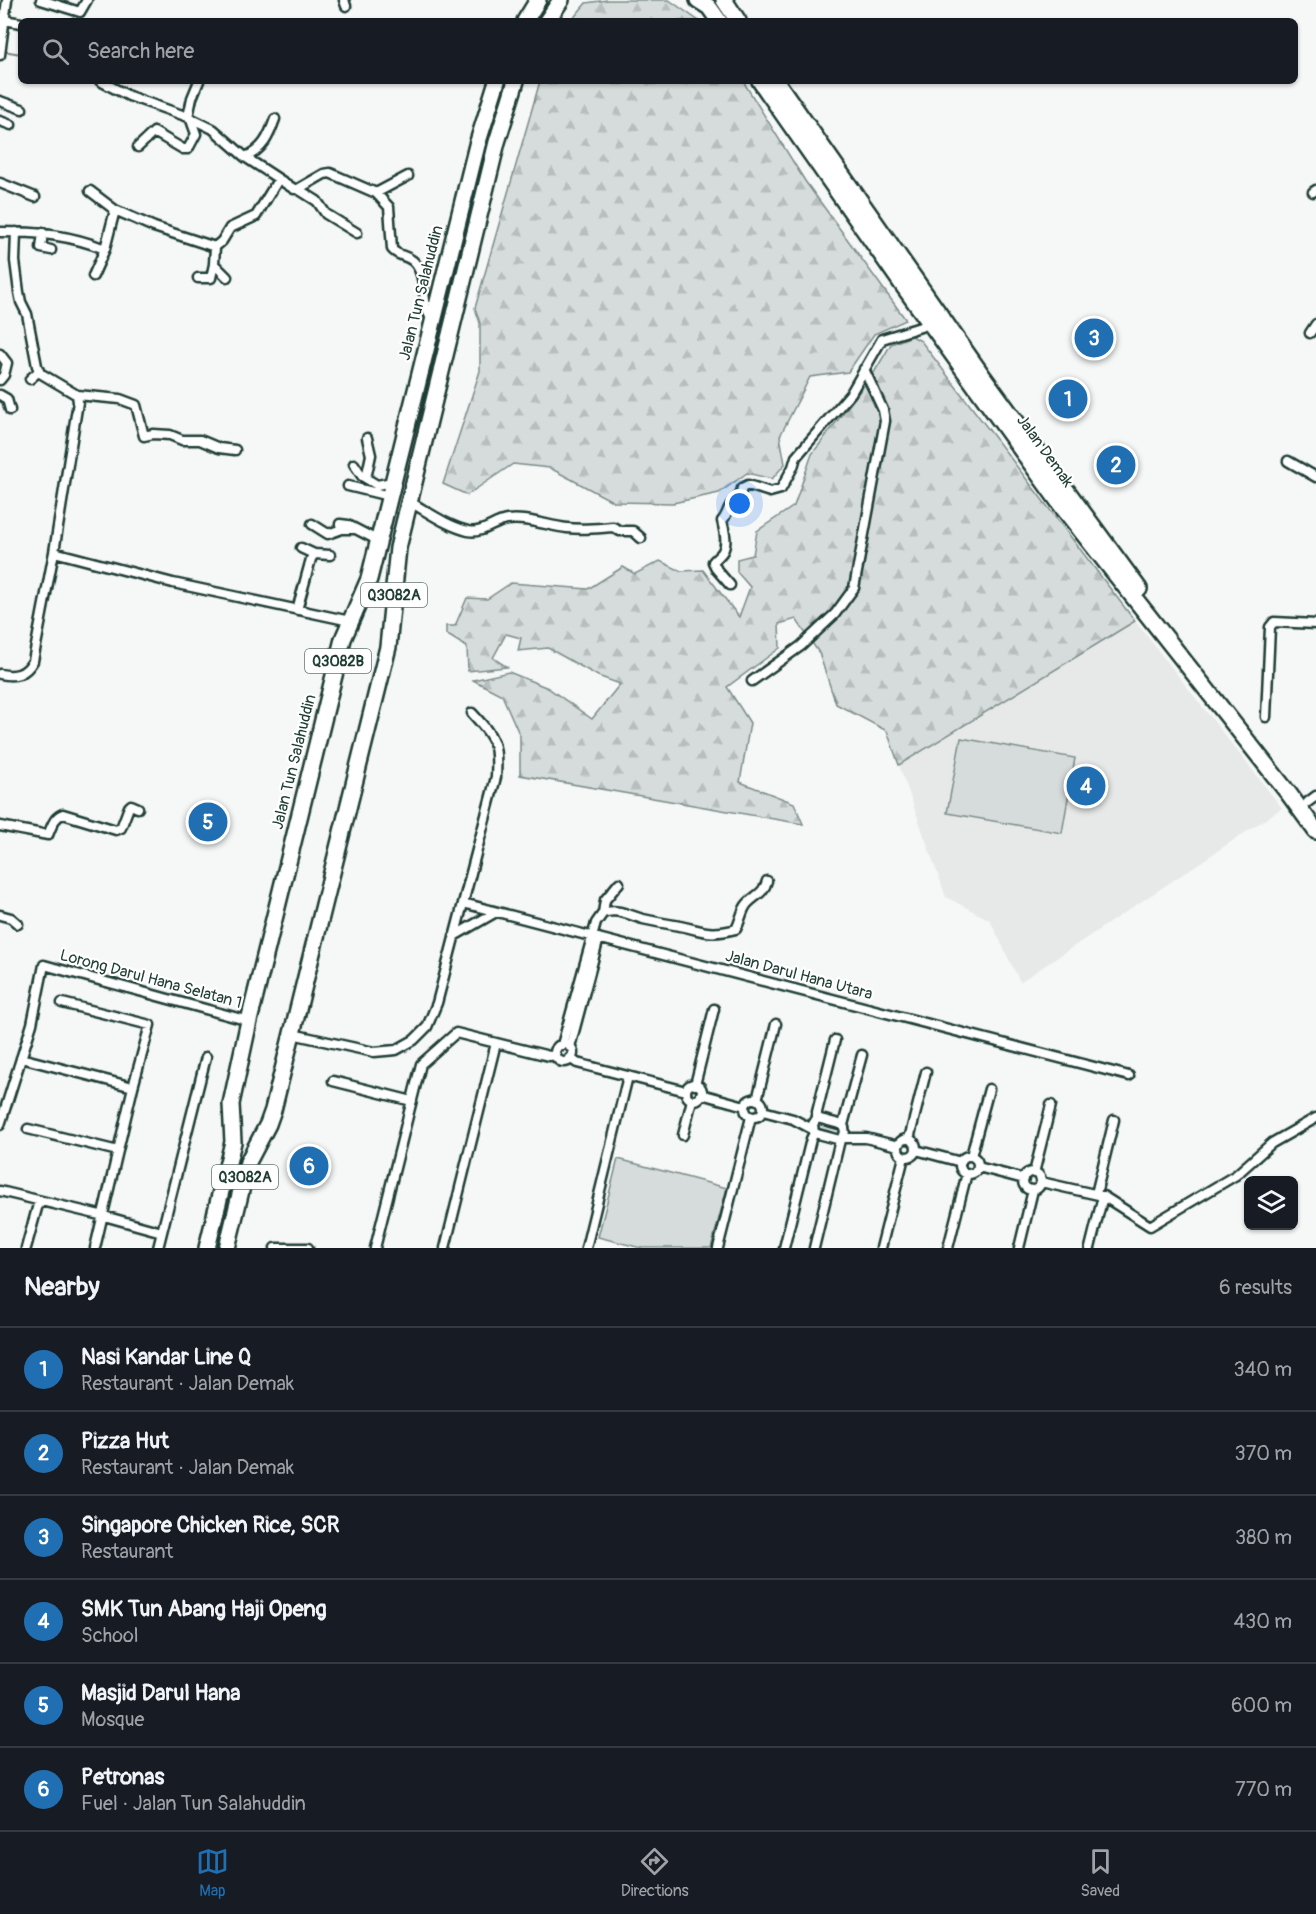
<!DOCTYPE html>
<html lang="en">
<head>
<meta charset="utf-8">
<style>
  body { margin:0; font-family:Pangolin,sans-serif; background:#242831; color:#f1f3f6 }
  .controls { position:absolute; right:18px; bottom:18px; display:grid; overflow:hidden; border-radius:9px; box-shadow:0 2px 4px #0004 }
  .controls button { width:54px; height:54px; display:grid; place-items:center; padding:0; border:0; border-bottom:2px solid #363941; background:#171b24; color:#f1f3f6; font:30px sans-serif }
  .you { position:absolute; left:740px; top:504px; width:21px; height:21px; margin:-15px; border:4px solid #fff; border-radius:50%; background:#1a73e8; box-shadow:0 0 0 9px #1a73e833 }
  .badge { display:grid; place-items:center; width:39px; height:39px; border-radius:50%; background:#1f6fb2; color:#fff; font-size:20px; font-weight:700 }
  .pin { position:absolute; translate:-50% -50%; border:3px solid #fff; box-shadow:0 2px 6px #0006 }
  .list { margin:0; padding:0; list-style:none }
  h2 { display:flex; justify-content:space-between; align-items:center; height:78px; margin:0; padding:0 24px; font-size:26px }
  h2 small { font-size:20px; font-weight:400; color:#9ea1a6 }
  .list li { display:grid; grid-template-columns:39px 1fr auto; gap:18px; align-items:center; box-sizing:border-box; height:84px; padding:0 24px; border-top:2px solid #363941 }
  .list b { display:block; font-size:22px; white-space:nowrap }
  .list p { margin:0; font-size:20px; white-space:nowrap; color:#9ea1a6 }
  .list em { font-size:20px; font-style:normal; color:#9ea1a6 }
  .icon { flex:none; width:33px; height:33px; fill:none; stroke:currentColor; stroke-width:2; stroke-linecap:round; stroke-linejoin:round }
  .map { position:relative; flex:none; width:1316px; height:1248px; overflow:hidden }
  .search { position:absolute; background:#171b24; box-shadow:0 2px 4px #0004; left:18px; right:18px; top:18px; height:66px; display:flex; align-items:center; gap:15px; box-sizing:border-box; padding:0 21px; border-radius:9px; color:#9ea1a6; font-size:22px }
  .sheet { height:582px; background:#171b24 }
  nav { display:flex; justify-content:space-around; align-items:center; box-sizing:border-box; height:84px; border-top:2px solid #363941; background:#171b24; font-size:16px; color:#9ea1a6 }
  nav a { display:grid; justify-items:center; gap:3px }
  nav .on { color:#1f6fb2 }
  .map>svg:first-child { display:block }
</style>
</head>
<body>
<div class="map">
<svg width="1316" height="1248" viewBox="0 0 1316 1248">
  <defs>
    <pattern id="grass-tufts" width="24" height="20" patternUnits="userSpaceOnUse" patternTransform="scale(1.5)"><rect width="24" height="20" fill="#d6dcdb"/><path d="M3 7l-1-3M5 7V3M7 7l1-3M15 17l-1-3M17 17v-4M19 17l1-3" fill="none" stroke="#b7bebd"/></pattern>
    <pattern id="forest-firs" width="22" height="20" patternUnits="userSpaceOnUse" patternTransform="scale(1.5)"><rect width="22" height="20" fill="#d6dcdb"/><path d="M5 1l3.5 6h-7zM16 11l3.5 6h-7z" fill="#b7bebd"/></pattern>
  </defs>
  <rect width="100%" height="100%" fill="#f6f7f7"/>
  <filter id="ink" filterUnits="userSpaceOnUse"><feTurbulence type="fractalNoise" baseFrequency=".0167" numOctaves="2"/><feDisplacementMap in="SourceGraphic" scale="12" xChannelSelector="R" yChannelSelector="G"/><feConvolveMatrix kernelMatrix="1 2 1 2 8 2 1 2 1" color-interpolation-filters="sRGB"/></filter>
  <g filter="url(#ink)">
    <path fill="#e6e9e8" d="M1135 621 1282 808 1020 982 990 920 946 897 899 765Z"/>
    <path fill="url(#grass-tufts)" stroke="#7a8c88" stroke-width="1.5" d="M818 1122 840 1126 842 1132 839 1136 817 1131 815 1125Z"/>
    <path fill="url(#forest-firs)" stroke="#7a8c88" stroke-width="1.5" d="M607 0H669L699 21H571L586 3Z
      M540 81H743L805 181 906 320 874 334 848 372 810 377 780 436 785 464 772 479 747 473 719 493 673 503 614 502 550 468 513 464 467 495 443 484 480 371V323L475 308Z
      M912 336 921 341 1135 621 899 765 887 731 836 704 819 653 796 619 779 624 780 648 727 687 750 723 740 782 794 803 803 824 520 775V736L502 695 473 680 509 672 548 688 592 719 620 684 598 676 548 648 518 651 521 638 506 634 493 658 507 667 468 671 467 647 446 634V626H455L467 598 487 599 511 583 588 589 623 567 635 574 660 561 681 571 703 570 739 617 750 587 737 572V559L753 555 757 531 794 506 812 454 875 371 891 344Z"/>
    <path fill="#d6dcdb" stroke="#7a8c88" stroke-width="1.5" d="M961 738 1075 758 1062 833 947 813Z
      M618 1159 727 1188 711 1248H641L598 1237Z"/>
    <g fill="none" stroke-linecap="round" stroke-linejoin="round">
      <path stroke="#72857f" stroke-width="2" d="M3 51 21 54"/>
      <g stroke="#1f3d34" stroke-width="13">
        <path id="street" d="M41 0 80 12 87 0
          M344 0 346 6
          M4 20 21 23
          M0 55 7 0
          M100 81 129 96 188 117 213 129 245 157 294 189H298L324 174 330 173 376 193 389 207 392 249C397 256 406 255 413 261 425 272 423 293 426 307 427 312 430 316 432 321
          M0 101 22 109
          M188 117 192 98 199 81
          M0 121 11 125
          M138 147 154 132 183 149H188L196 134 191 120
          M245 157C263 150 269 136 275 119
          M0 183 35 197
          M298 189 317 201 326 214 357 233
          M90 191 115 210 154 227 215 247 222 241 230 228 256 216 278 180
          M1313 192 1316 190
          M376 193 408 176
          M0 232C37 232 70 235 105 249
          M16 232 15 261 19 292 21 302 27 314 37 366 40 373 77 395 120 399 136 405 144 436 153 434 170 435 182 440H200L219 448 235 450
          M43 233 41 248 51 250
          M215 247 214 264 227 277
          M93 276 105 249 115 210
          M198 278H211L214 264
          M1310 333 1316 324
          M0 354 7 363 4 375 0 380
          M30 379 39 371
          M0 395 7 399 10 410
          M1288 461 1316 477
          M354 464 362 476 377 485 392 482
          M366 478 371 455 367 438
          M348 486 389 496
          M410 502C428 512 447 526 468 531 483 534 493 522 507 520 526 517 548 526 567 528 583 530 598 528 613 527L620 531H633L641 538
          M312 524 328 534 342 529H354
          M340 524 348 525 379 541
          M301 548 314 554
          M54 552 173 583 350 621
          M730 585 717 570 713 562C716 558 721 555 723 551 728 542 724 530 722 521 727 515 726 514 729 508 732 500 740 500 742 488L748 485 770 492 781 489 793 467 796 457 851 393 882 339 930 324
          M297 610 311 559 314 554 330 555
          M0 674C15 677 25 675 33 661L54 552 78 402 77 395
          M752 681 801 646 835 614 854 588 885 421 883 410 864 369
          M1266 717 1270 627 1274 622 1316 624
          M1308 802 1316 796
          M0 826 48 835C52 826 54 817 63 814L116 830 121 828 129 807 131 805 138 808
          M463 903 1129 1076
          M603 913C618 908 628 915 643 919 656 922 668 924 680 926 705 931 709 936 736 929 741 921 741 910 748 903 756 895 764 893 767 881
          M0 915 11 918 18 924
          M454 936 496 912
          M62 1003 150 1025 133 1087 95 1248
          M292 1034 374 1052 396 1050 414 1040 427 1027 437 1003 496 777C498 743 495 738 472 713
          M555 1053a9 9 0 1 1 18 0a9 9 0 1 1-18 0Z
          M562 1045 596 923 603 913 605 900 619 883
          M570 1047 599 938
          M21 1058 133 1087
          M570 1058 577 1063 686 1091
          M333 1081 412 1101
          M686 1092a8 8 0 1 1 16 0a8 8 0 1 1-16 0Z
          M695 1085 714 1009
          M701 1094 745 1106
          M745 1108a9 9 0 1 1 18 0a9 9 0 1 1-18 0Z
          M757 1100 776 1024
          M763 1111 793 1119 812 1129
          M817 1118 843 1125C846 1131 845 1137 840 1140L814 1133 813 1124Z
          M817 1118V1112L835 1040
          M0 1125 32 1024 44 965 249 1021
          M843 1125 862 1055
          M28 1129 118 1151
          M683 1135 692 1100
          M843 1138H866L898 1146
          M898 1148a9 9 0 1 1 18 0a9 9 0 1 1-18 0Z
          M909 1139 926 1072
          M916 1150 961 1162
          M971 1156 989 1089
          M960 1165a9 9 0 1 1 18 0a9 9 0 1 1-18 0Z
          M978 1167 1024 1179
          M1023 1181a9 9 0 1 1 18 0a9 9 0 1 1-18 0Z
          M1034 1173 1051 1105
          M1041 1182 1103 1196 1150 1226 1236 1175 1272 1143 1316 1118
          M0 1191 104 1216 162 1232
          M1096 1194 1114 1120
          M26 1248 39 1201
          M158 1248 206 1057
          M275 1248H308
          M375 1248 421 1064 456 1033 549 1056 556 1055
          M445 1248 496 1043
          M586 1248 628 1076
          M718 1248 751 1117
          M784 1248 811 1139 814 1133
          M814 1248 840 1140
          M881 1248 904 1157
          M948 1248 967 1173
          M1019 1248 1033 1190
          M1090 1248 1103 1196"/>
      </g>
      <g stroke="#1f3d34" stroke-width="20">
        <path id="highway" d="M698 0 709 7 719 21
          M724 0 738 21
          M525 21 538 0
          M547 21 561 0
          M760 81 902 284 1064 509 1289 794 1316 831
          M776 81 984 378 1139 589
          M207 1248 233 1142 231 1104 249 1021 343 639 369 579 477 145 497 81
          M227 1248 248 1162 268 1124 273 1110 388 647 398 548 497 142 516 81"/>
      </g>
      <use href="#street" stroke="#fff" stroke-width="8"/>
      <use href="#highway" stroke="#fff" stroke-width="15"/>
    </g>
  </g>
  <g text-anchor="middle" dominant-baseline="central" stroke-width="4.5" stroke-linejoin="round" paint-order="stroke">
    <g fill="#fff" stroke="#627771" stroke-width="1.5">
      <rect x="361" y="583" width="66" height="24" rx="4.5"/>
      <rect x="305" y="649" width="66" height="24" rx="4.5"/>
      <rect x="212" y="1165" width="66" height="24" rx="4.5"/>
    </g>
    <g font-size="15" font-weight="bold" fill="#1f3d34">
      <text x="394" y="595">Q3082A</text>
      <text x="338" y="661">Q3082B</text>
      <text x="245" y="1177">Q3082A</text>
    </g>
    <g font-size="16" fill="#1f3d34" stroke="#fff">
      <text transform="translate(421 293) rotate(-76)">Jalan Tun Salahuddin</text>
      <text transform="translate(1045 451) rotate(54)">Jalan Demak</text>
      <text transform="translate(294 762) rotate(-76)">Jalan Tun Salahuddin</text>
      <text transform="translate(799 975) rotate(15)">Jalan Darul Hana Utara</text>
      <text transform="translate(151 979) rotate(15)">Lorong Darul Hana Selatan 1</text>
    </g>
  </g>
</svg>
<div class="controls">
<button><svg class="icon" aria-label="layers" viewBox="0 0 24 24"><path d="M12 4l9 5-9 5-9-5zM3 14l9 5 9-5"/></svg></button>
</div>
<div class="you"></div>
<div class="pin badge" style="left:1068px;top:399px">1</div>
<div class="pin badge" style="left:1116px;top:465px">2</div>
<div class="pin badge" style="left:1094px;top:338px">3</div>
<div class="pin badge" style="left:1086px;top:786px">4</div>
<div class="pin badge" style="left:208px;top:822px">5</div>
<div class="pin badge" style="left:309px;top:1166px">6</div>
<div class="search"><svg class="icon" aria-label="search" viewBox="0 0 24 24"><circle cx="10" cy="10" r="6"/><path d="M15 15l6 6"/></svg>Search here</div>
</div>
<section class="sheet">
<h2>Nearby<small>6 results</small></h2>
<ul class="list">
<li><span class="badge">1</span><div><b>Nasi Kandar Line Q</b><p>Restaurant · Jalan Demak</p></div><em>340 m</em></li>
<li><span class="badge">2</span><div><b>Pizza Hut</b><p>Restaurant · Jalan Demak</p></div><em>370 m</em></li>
<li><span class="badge">3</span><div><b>Singapore Chicken Rice, SCR</b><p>Restaurant</p></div><em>380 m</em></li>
<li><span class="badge">4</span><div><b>SMK Tun Abang Haji Openg</b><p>School</p></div><em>430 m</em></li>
<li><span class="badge">5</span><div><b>Masjid Darul Hana</b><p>Mosque</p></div><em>600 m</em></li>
<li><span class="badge">6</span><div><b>Petronas</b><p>Fuel · Jalan Tun Salahuddin</p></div><em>770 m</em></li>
</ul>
</section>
<nav>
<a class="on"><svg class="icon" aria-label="map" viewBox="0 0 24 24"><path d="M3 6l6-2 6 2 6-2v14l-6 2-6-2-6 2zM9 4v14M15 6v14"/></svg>Map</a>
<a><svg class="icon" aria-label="directions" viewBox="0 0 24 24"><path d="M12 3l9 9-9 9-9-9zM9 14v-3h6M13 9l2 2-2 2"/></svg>Directions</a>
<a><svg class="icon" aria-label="saved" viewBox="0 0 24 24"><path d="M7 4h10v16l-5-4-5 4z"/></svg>Saved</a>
</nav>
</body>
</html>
